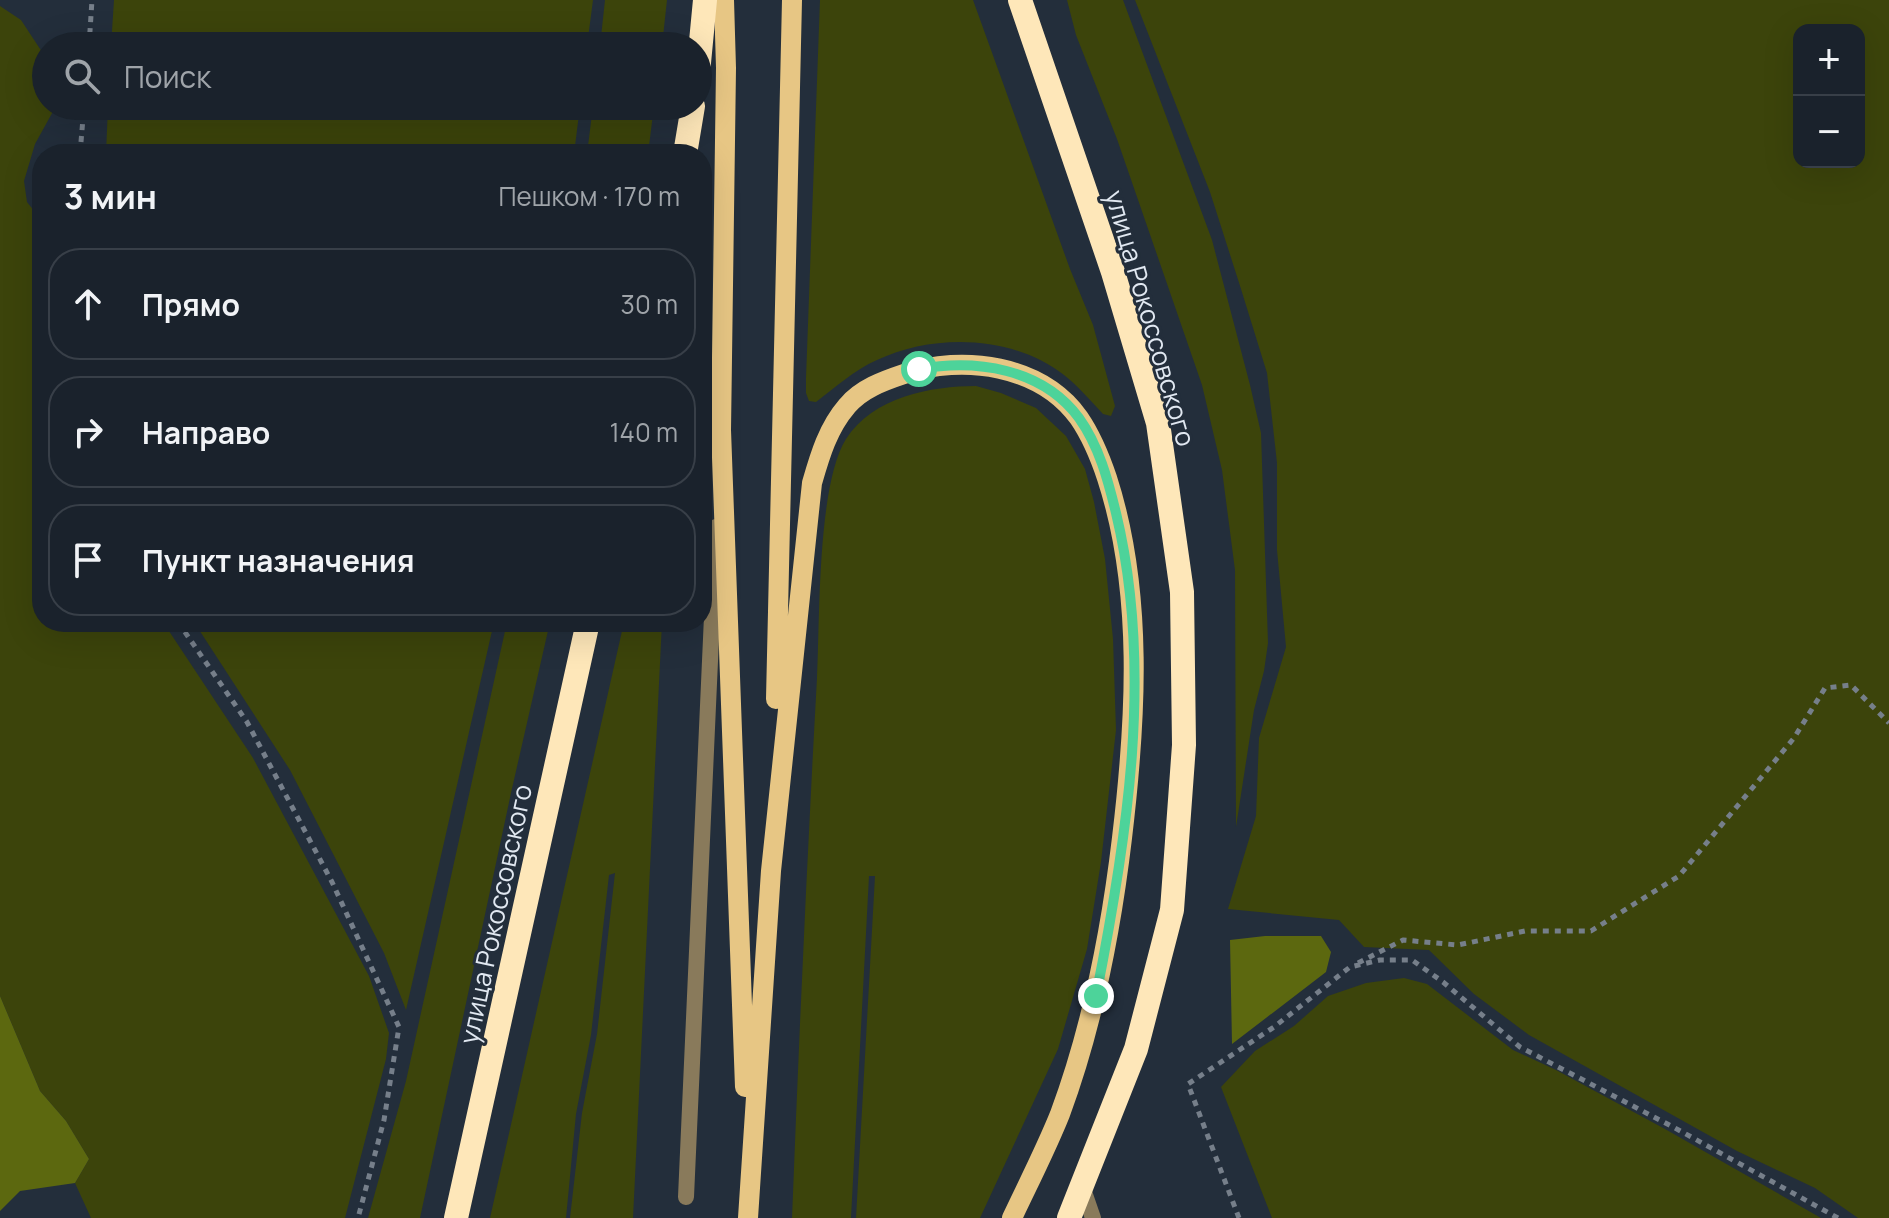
<!DOCTYPE html>
<html lang="ru">
<head>
<meta charset="utf-8">
<style>
  body { margin:0; font-family:Manrope,sans-serif; background:#272f38; color:#f1f3f6 }
  .controls { position:absolute; right:24px; top:24px; display:grid; overflow:hidden; border-radius:16px; box-shadow:0 8px 32px #0002 }
  .controls button { width:72px; height:72px; display:grid; place-items:center; padding:0; border:0; border-bottom:2px solid #383f48; background:#1a222c; color:#f1f3f6; font:40px sans-serif }
  .stop { position:absolute; width:24px; height:24px; margin:-18px; border:6px solid #4dd39a; border-radius:50%; background:#fff }
  .stop.end { background:#4dd39a; border-color:#fff; box-shadow:0 2px 8px #0008 }
  .list { margin:0; padding:0; list-style:none }
  h2 { display:flex; justify-content:space-between; align-items:center; height:104px; margin:0; padding:0 32px; font-size:34px }
  h2 small { font-size:26px; font-weight:400; color:#9fa4a9 }
  .list li { display:grid; grid-template-columns:52px 1fr auto; gap:24px; align-items:center; box-sizing:border-box; height:112px; margin:0 16px 16px; padding:0 16px; border:2px solid #383f48; border-radius:32px }
  .list b { display:block; font-size:30px; white-space:nowrap }
  .list em { font-size:26px; font-style:normal; color:#9fa4a9 }
  .icon { flex:none; width:44px; height:44px; fill:none; stroke:currentColor; stroke-width:2; stroke-linecap:round; stroke-linejoin:round }
  .map { position:relative; flex:none; width:1889px; height:1218px; overflow:hidden }
  .search { position:absolute; background:#1a222c; box-shadow:0 8px 32px #0002; left:32px; top:32px; width:680px; height:88px; display:flex; align-items:center; gap:20px; box-sizing:border-box; padding:0 28px; border-radius:44px; color:#9fa4a9; font-size:30px }
  .panel { position:absolute; background:#1a222c; box-shadow:0 8px 32px #0002; left:32px; top:144px; width:680px; height:488px; border-radius:32px }
  .map>svg:first-child { display:block }
</style>
</head>
<body>
<div class="map">
<svg width="1889" height="1218" viewBox="0 0 1889 1218">
  <rect width="100%" height="100%" fill="#232e3b"/>
  <path fill="#3c440b" fill-rule="evenodd" d="M114 0H593L587 46H111Z
    M605 0H667L662 46H600Z
    M820 0H973L1070 269 1093 325 1115 406 1111 416 1103 414C1090 400 1078 386 1064 375 1013 335 934 333 877 360 854 370 836 387 816 402L809 401 806 393V378Z
    M1067 0H1123L1212 240 1250 385 1261 433 1268 643 1264 671 1254 710 1236 827 1235 570 1222 470 1202 385 1117 139 1076 35Z
    M1135 0H1889V1218H1858L1815 1188 1737 1151 1529 1035 1474 994 1429 950 1364 947 1339 920 1228 909 1256 816 1259 738 1286 647 1277 550V463L1267 373 1241 289 1210 192ZM1799 30H1859V162H1799Z
    M0 6 21 20 46 58V106H56L35 144 24 181 27 202 42 221V622H163L253 758 369 976 389 1033 386 1059 345 1218H91L75 1183 89 1159 66 1121 40 1091 0 996Z
    M108 106H580L574 154H106Z
    M593 106H654L648 154H587Z
    M976 386 1001 393 1036 408 1066 436 1085 469 1094 502 1105 559 1113 639 1116 730 1101 862 1087 949 1058 1049 980 1218H856L875 876H869L851 1218H792C799 1038 807 858 817 678 820 621 817 485 846 439 873 397 931 386 976 386Z
    M194 622H494L406 1010 384 953 290 770Z
    M507 622H550L511 793 420 1218H368L406 1081Z
    M624 622H662L633 1218H570L582 1113 597 1034 615 873 609 875 591 1035 576 1114 566 1218H490Z
    M1404 978 1427 984 1513 1050 1556 1070 1665 1129 1821 1218H1272L1221 1087 1255 1051 1294 1026 1328 996 1366 983Z"/>
  <path fill="#5c680f" d="M1265 936H1321L1331 952 1326 972 1232 1044 1230 940Z
    M0 996 40 1091 66 1121 89 1159 75 1183 20 1191 0 1211Z"/>
  <g fill="none" stroke-linecap="round" stroke-linejoin="round">
    <path stroke="#767f8a" stroke-width="5" stroke-dasharray="6 6" stroke-linecap="butt" d="M89 46 92 0
      M80 154 84 106
      M178 622 247 722 332 882 399 1027 384 1120 358 1218
      M1358 963 1403 940 1458 945 1525 931H1591L1679 876 1794 738 1825 688 1851 685 1889 723
      M1239 1218 1188 1084 1274 1027 1350 967 1380 960H1412L1443 982 1520 1047 1675 1128 1838 1218"/>
    <path stroke="#897a5b" stroke-width="16" d="M1082 1186 1093 1218"/>
    <path stroke="#897a5b" stroke-width="16" d="M686 1197 716 527"/>
    <path stroke="#e7c684" stroke-width="20" d="M724 0 726 68 721 430 745 1087
      M776 699 792 0
      M748 1218 771 871 812 483C820 455 828 428 847 406 861 389 883 381 904 374 963 354 1041 365 1079 418 1092 437 1100 457 1107 478 1144 592 1136 721 1122 838 1111 931 1093 1025 1060 1114 1046 1149 1028 1184 1012 1218"/>
    <path stroke="#fee7b9" stroke-width="24" d="M1020 0 1113 272 1158 423 1182 592 1184 745 1172 910 1136 1049 1069 1218
      M698 73 705 0
      M685 154 693 106
      M456 1218 588 622"/>
  </g>
  <g fill="none" stroke-linecap="round" stroke-linejoin="round">
    <path stroke="#4dd39a" stroke-width="10" d="M919 369C976 359 1042 368 1079 418 1099 446 1108 480 1116 513 1154 670 1127 840 1096 996"/>
  </g>
  <g text-anchor="middle" dominant-baseline="central" stroke-width="6" stroke-linejoin="round" paint-order="stroke">
    <g font-size="26" fill="#e1e8f1" stroke="#232e3b">
      <text transform="translate(1151 318) rotate(74)">улица Рокоссовского</text>
      <text transform="translate(495 914) rotate(-78)">улица Рокоссовского</text>
    </g>
  </g>
</svg>
<div class="controls">
<button>+</button>
<button>−</button>
</div>
<div class="stop" style="left:919px;top:369px"></div>
<div class="stop end" style="left:1096px;top:996px"></div>
<div class="search"><svg class="icon" aria-label="search" viewBox="0 0 24 24"><circle cx="10" cy="10" r="6"/><path d="M15 15l6 6"/></svg>Поиск</div>
<section class="panel">
<h2>3 мин<small>Пешком · 170 m</small></h2>
<ul class="list">
<li><svg class="icon" aria-label="ahead" viewBox="0 0 24 24"><path d="M12 20V5M6 11l6-6 6 6"/></svg><div><b>Прямо</b></div><em>30 m</em></li>
<li><svg class="icon" aria-label="right" viewBox="0 0 24 24"><path d="M7 20v-9h11M14 6l5 5-5 5"/></svg><div><b>Направо</b></div><em>140 m</em></li>
<li><svg class="icon" aria-label="arrive" viewBox="0 0 24 24"><path d="M6 21V4h12l-3 4 3 4H6"/></svg><div><b>Пункт назначения</b></div></li>
</ul>
</section>
</div>
</body>
</html>
